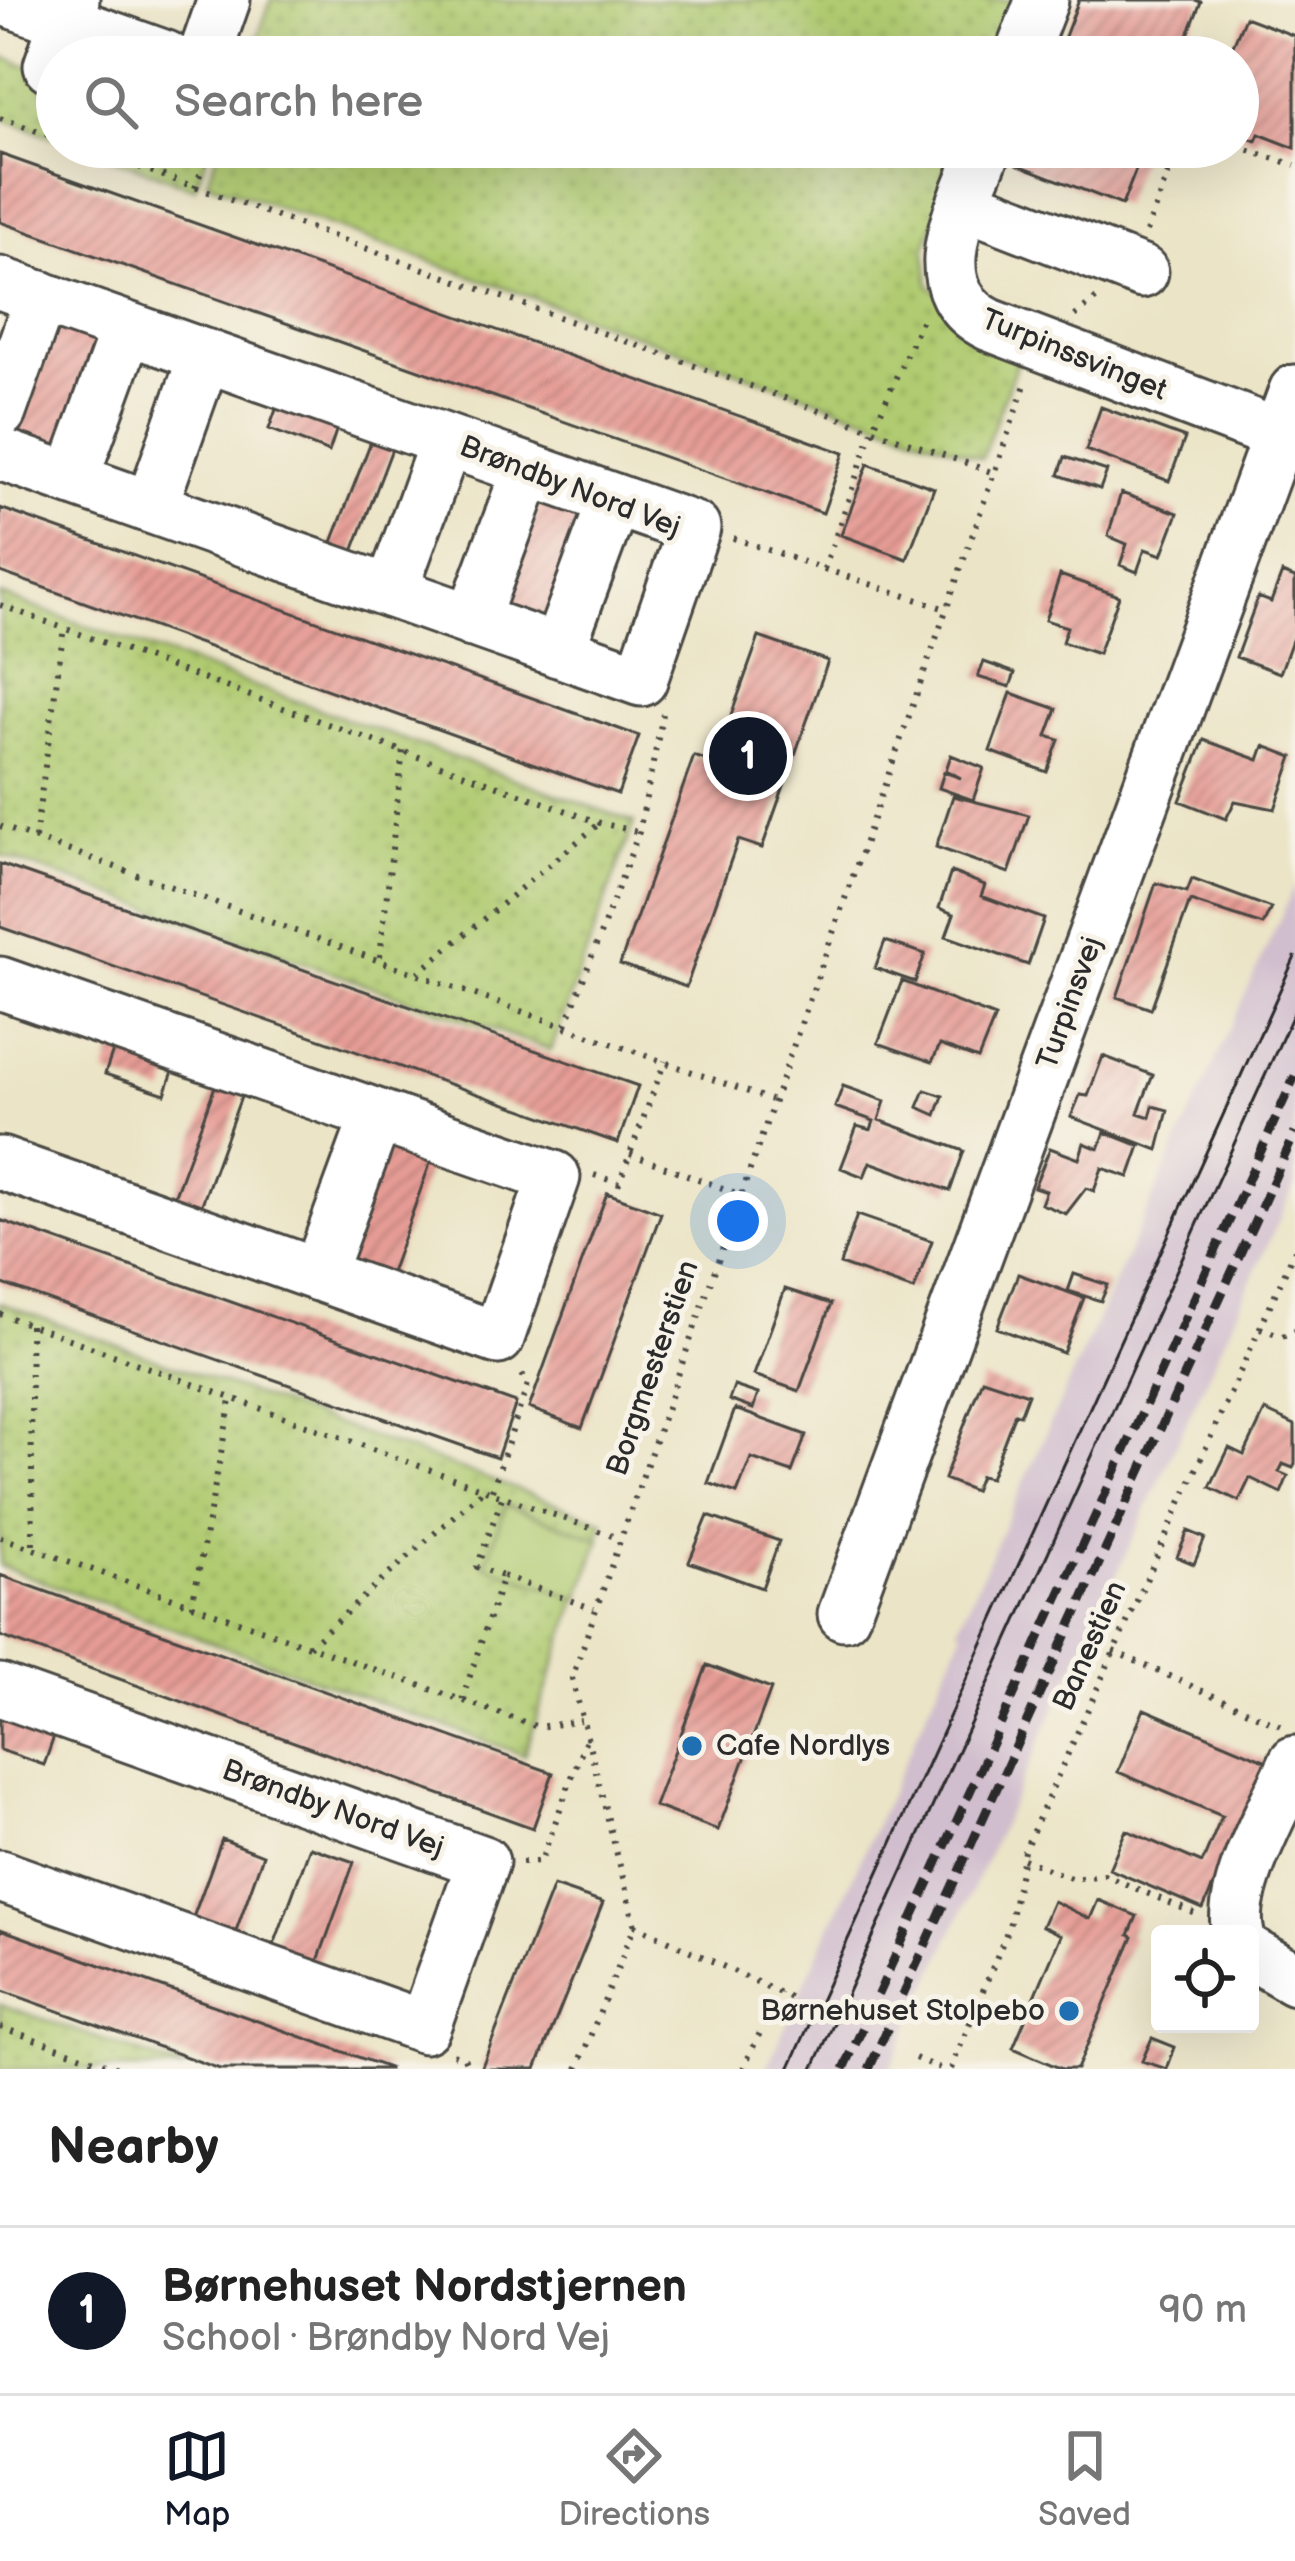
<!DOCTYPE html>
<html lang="en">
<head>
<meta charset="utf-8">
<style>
  body { margin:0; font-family:"Balsamiq Sans",sans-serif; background:#f2f2f2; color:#222 }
  .controls { position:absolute; right:36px; bottom:36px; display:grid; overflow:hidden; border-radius:12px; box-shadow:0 12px 48px #0002 }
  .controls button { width:108px; height:108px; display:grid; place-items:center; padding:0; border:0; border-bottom:3px solid #e0e0e0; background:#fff; color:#222; font:60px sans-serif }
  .you { position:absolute; left:738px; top:1221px; width:42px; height:42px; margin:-30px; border:9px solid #fff; border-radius:50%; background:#1a73e8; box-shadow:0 0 0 18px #1a73e833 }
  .badge { display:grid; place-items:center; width:78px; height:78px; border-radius:50%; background:#111827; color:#fff; font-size:39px; font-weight:700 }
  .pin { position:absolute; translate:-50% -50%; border:6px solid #fff; box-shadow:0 3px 12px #0006 }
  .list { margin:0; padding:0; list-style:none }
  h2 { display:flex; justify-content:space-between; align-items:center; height:156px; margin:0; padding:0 48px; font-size:51px }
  h2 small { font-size:39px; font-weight:400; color:#767676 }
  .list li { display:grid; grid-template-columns:78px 1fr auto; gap:36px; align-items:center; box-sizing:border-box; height:168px; padding:0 48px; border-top:3px solid #e0e0e0 }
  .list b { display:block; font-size:45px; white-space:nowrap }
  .list p { margin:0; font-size:39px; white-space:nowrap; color:#767676 }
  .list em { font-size:39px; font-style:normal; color:#767676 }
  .icon { flex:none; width:66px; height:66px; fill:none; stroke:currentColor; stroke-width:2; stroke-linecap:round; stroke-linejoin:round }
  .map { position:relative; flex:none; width:1295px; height:2069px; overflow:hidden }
  .search { position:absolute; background:#fff; box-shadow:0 12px 48px #0002; left:36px; right:36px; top:36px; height:132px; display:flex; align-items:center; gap:30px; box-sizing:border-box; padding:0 42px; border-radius:66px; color:#767676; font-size:45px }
  .sheet { height:324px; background:#fff }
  nav { display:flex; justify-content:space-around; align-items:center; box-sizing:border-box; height:168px; border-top:3px solid #e0e0e0; background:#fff; font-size:33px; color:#767676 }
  nav a { display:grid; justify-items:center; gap:6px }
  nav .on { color:#111827 }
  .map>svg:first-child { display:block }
</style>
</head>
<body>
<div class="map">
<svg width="1295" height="2069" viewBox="0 0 1295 2069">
  <defs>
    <pattern id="park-dots" width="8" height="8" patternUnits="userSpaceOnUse" patternTransform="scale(3)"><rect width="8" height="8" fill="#b0cb71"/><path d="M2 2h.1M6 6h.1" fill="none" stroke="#98ae62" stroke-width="1.8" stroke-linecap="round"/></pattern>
    <pattern id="building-hatch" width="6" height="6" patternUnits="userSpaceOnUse" patternTransform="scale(3)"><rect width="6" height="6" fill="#e69c95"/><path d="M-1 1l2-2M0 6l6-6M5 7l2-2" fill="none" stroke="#bb7f7a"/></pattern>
  </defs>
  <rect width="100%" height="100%" fill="#f7f3e8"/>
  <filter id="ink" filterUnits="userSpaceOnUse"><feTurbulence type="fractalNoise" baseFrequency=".00833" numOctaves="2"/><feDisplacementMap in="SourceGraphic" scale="24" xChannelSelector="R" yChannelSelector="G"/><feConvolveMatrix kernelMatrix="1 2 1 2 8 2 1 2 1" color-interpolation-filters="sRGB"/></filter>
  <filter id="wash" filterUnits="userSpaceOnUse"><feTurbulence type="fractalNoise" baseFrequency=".004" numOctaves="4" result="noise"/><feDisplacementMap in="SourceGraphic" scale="48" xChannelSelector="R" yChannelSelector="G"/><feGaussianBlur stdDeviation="2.7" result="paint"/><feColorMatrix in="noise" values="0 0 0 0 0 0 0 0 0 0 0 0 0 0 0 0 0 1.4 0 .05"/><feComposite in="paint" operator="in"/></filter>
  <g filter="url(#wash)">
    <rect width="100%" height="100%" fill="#ebe4c6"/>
    <path fill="#d0bdcd" d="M1295 885V1185L890 2069H766L963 1631 958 1627Z"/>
    <path fill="url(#park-dots)" stroke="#6e7b4e" stroke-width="3" d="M271 0H1012L992 57H251Z
      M0 56 57 76V138L0 118Z
      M83 147H210L195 188Z
      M219 147H959L925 250 929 285 1019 357 982 458 207 182Z
      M0 595 634 822 551 1050 0 855Z
      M0 1303 604 1521 524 1755 0 1566Z
      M0 2004 185 2069H0Z"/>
    <path fill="#b0cb71" stroke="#6e7b4e" stroke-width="3" d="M506 1505 600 1539 579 1599 485 1565Z"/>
    <g id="blocks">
      <path fill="url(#building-hatch)" d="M1079 0H1195L1201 2 1179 57H1057Z
        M1245 17 1295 36V148L1259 134 1256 141 1238 134V57H1228Z
        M1022 147H1145L1122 205 1016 164Z
        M0 154 844 453 823 513 0 222Z
        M62 311 108 327 60 461 14 445Z
        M282 393 342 413 329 452 269 429Z
        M1101 407 1185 438 1169 481 1086 450Z
        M377 426 398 433 349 562 327 555Z
        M1065 457 1107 471 1100 489 1059 475Z
        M868 464 934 488 907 559 841 535Z
        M545 489 590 503 541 633 500 616Z
        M1121 493 1178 513 1162 555 1145 549 1137 572 1120 565 1127 544 1108 536Z
        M0 508 639 736 618 794 0 572Z
        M1282 573 1295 578V632L1280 673 1236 657 1258 597 1271 602Z
        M1060 575 1119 596 1098 654 1062 642 1067 627 1045 620Z
        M759 637 828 661 762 848 738 840 686 987 620 964 694 756 714 763Z
        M984 662 1015 673 1010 687 978 677Z
        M1011 693 1057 709 1047 736 1059 740 1047 772 990 751Z
        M1204 740 1259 760 1264 746 1293 757 1275 809 1235 801 1226 819 1180 801Z
        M951 755 984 768 973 800 939 788 944 772 961 778 946 770Z
        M953 796 1029 815 1009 873 936 847Z
        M0 864 638 1086 618 1143 0 927Z
        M951 872 985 885 981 896 1044 919 1028 965 946 936 954 914 939 908Z
        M1192 879 1271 908 1263 925 1190 901 1151 1009 1117 997 1156 883 1187 892Z
        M885 941 925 954 915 982 875 968Z
        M902 981 995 1017 978 1059 940 1045 932 1062 878 1043Z
        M118 1036 178 1057 165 1094 105 1074Z
        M1103 1056 1153 1075 1138 1113 1150 1117 1153 1106 1168 1110 1158 1150 1071 1117 1080 1095 1088 1096Z
        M220 1073 246 1083 198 1215 171 1205Z
        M843 1086 885 1101 879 1120 964 1151 950 1191 870 1162 864 1177 841 1168 857 1126 871 1130 874 1121 835 1107Z
        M925 1090 943 1096 936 1115 918 1107Z
        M1105 1132 1140 1146 1129 1177 1102 1168 1094 1191 1086 1188 1066 1214 1041 1204 1046 1191 1034 1187 1050 1148 1079 1159 1084 1143 1099 1149Z
        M389 1139 433 1155 387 1284 343 1267Z
        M607 1193 661 1213 582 1428 529 1408Z
        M857 1215 932 1241 914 1290 840 1264Z
        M0 1220 516 1403 497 1458 0 1283Z
        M1018 1274 1084 1298 1063 1353 997 1328Z
        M1074 1274 1108 1285 1101 1301 1068 1291Z
        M785 1289 831 1304 799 1391 754 1375Z
        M982 1379 1028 1394 1020 1415 1015 1413 990 1478 980 1476 974 1491 944 1479Z
        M734 1386 758 1394 753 1409 729 1400Z
        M735 1409 806 1435 792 1472 751 1458 737 1493 708 1483Z
        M1265 1411 1295 1425V1464L1293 1468 1283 1464 1279 1472 1288 1476 1281 1493 1250 1478 1239 1501 1210 1487 1229 1448 1244 1455Z
        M708 1516 779 1541 762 1588 689 1562Z
        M1188 1531 1205 1538 1194 1564 1177 1557Z
        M0 1575 553 1773 533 1828 0 1636Z
        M707 1665 771 1689 718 1830 654 1806Z
        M0 1707 57 1728 44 1765 0 1750Z
        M1144 1709 1267 1761 1222 1890 1213 1886 1203 1909 1109 1869 1126 1830 1202 1863 1222 1816 1118 1772Z
        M222 1839 263 1855 233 1939 191 1923Z
        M310 1847 354 1862 315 1969 271 1953Z
        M553 1886 603 1903 536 2069H481Z
        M1098 1900 1137 1916 1129 1935 1133 1937 1077 2069H1062L1013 2048 1061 1935 1042 1926 1053 1901 1090 1919Z
        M0 1929 389 2068V2069H220L0 1990Z
        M1152 2038 1175 2047 1167 2069 1142 2061Z"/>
    </g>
  </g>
  <g filter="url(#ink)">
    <use href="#blocks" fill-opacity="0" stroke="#484742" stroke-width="3"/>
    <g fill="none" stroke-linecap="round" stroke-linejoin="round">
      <g stroke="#484742" stroke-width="57">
        <path id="minor" d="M6 0 166 57
          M204 57 224 0
          M1020 57 1042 0
          M50 66 73 0
          M986 147C964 204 915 288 990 325L1279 435
          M964 203 1142 272
          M0 283 694 528 641 680 0 454
          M0 412 41 297
          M72 479 127 328
          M151 507 205 355
          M391 592 446 441
          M472 621 528 470
          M558 651 614 500
          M0 983 554 1177 498 1338 0 1163
          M318 1275 377 1115
          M844 1614 1295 391
          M0 1690 483 1862 424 2027 0 1876
          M1238 1934C1227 1888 1276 1806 1295 1762
          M1250 1953 1295 1979"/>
      </g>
      <path stroke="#484742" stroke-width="6" stroke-dasharray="3 9" stroke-linecap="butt" d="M0 118 57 138
        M83 147 994 473
        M1237 147 1295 165
        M195 188 210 147
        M1146 232 1178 147
        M1075 316 1097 298
        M733 538 824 569 873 429 922 319
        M824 569 946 609
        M0 605 600 823 639 832
        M0 826 771 1100
        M35 839 64 627
        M380 957 403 750
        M418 973 600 823
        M566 1025 639 832 663 714
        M630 1154 739 1194
        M594 1175 619 1183 665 1061
        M0 1314 618 1538
        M30 1325 33 1549
        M1260 1328 1282 1336 1295 1331
        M492 1490 528 1384 520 1371
        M0 1537 538 1727 581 1721
        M503 1576 594 1609
        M192 1606 232 1395
        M309 1646 485 1488
        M1113 1651 1281 1726
        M462 1700 503 1576 477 1567 503 1495
        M1023 1859 1073 1879 1104 1875 1196 1914
        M522 1862 541 1861 586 1739
        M635 1925 572 1678 1026 382
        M635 1925 795 2000
        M0 2027 120 2069
        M453 2054 464 2058 469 2069
        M915 2058 940 2069
        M577 2069 635 1925
        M743 2069 779 1992
        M951 2069 1009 1927 1024 1851 1295 1250"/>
      <use href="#minor" stroke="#fff" stroke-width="51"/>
      <path stroke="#2b2b2b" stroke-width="3" d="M789 2069 1295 957
        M813 2069 1295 1010"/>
      <path stroke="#2b2b2b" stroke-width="9" stroke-dasharray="18 9" stroke-linecap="butt" d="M844 2069 1295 1076
        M869 2069 1295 1133"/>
    </g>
  </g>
  <g fill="#1f6fb2" stroke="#f7f3e8" stroke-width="4.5">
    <circle cx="692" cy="1746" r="12"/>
    <circle cx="1069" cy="2011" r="12"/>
  </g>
  <g text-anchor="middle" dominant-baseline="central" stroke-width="10" stroke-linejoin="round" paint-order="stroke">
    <g font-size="30" fill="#2b2b2b" stroke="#f7f3e8">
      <text transform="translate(1074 355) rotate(22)">Turpinssvinget</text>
      <text transform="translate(570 487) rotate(21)">Brøndby Nord Vej</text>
      <text transform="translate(1070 1003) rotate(-70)">Turpinsvej</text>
      <text transform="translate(653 1368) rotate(-71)">Borgmesterstien</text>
      <text transform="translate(1090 1646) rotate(-66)">Banestien</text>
      <text transform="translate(333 1809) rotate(20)">Brøndby Nord Vej</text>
    </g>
    <g font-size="30" fill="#2b2b2b" stroke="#f7f3e8" text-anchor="start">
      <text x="716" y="1746">Cafe Nordlys</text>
      <text x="1045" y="2011" text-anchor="end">Børnehuset Stolpebo</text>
    </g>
  </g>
</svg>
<div class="controls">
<button><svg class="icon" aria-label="locate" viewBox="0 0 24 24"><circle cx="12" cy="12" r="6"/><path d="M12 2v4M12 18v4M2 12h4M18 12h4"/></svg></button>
</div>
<div class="you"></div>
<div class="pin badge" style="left:748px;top:756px">1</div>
<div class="search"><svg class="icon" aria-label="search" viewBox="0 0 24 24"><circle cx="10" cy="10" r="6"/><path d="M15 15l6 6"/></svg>Search here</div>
</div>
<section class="sheet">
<h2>Nearby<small></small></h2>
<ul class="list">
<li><span class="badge">1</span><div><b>Børnehuset Nordstjernen</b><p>School · Brøndby Nord Vej</p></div><em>90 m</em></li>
</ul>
</section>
<nav>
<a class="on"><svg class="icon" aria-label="map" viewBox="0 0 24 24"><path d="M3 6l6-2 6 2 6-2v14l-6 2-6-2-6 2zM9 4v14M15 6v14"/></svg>Map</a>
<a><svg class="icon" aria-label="directions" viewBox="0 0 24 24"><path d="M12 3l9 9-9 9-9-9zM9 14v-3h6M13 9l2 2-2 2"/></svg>Directions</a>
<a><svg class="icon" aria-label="saved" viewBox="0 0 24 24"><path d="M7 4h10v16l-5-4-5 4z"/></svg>Saved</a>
</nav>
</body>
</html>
